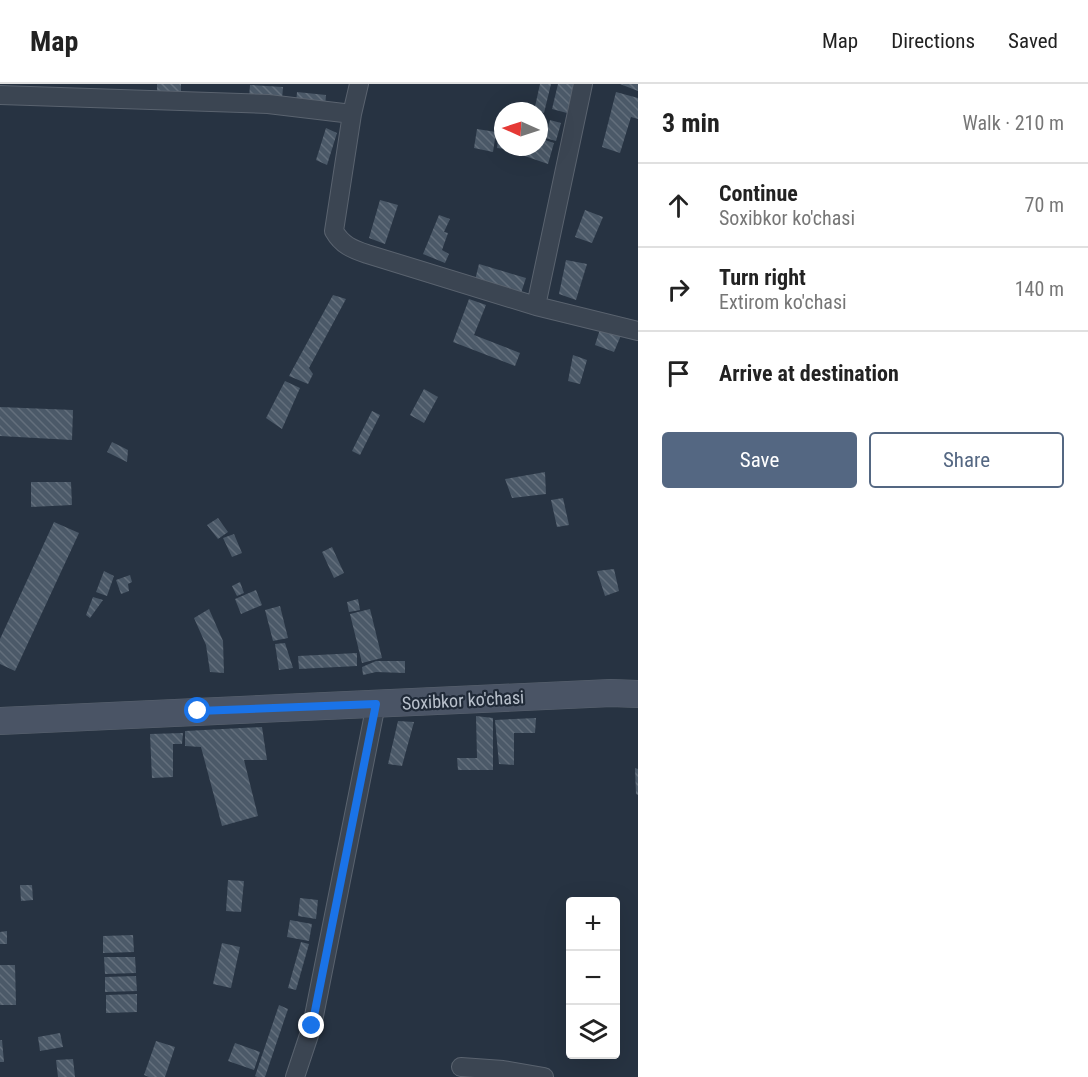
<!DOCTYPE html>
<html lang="en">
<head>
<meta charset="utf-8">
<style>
  body { margin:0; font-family:"Roboto Condensed",sans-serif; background:#f2f2f2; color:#222 }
  .controls { position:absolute; right:18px; bottom:18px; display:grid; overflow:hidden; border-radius:6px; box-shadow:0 6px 24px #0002 }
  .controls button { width:54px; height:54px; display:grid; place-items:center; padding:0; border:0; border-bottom:2px solid #e0e0e0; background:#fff; color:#222; font:30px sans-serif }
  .compass { position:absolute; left:494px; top:18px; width:54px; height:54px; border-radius:50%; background:#fff; box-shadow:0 6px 24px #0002; rotate:273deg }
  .stop { position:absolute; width:18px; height:18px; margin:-14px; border:4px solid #1a73e8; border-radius:50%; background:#fff }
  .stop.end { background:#1a73e8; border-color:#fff; box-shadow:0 2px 6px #0008 }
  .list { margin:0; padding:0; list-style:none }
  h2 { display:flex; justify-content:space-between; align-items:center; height:78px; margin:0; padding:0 24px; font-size:26px }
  h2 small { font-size:20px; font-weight:400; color:#767676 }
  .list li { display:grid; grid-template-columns:39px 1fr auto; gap:18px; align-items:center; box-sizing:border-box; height:84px; padding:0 24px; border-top:2px solid #e0e0e0 }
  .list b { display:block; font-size:22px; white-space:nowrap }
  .list p { margin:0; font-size:20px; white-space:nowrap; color:#767676 }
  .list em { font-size:20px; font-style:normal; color:#767676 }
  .actions { display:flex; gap:12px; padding:18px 24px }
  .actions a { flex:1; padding:14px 0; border:2px solid #546782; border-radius:6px; text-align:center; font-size:21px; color:#546782 }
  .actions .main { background:#546782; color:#fff }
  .icon { flex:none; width:33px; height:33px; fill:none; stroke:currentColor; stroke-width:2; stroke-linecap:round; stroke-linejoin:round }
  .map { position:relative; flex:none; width:638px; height:993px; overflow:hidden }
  header { display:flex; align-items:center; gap:36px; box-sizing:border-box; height:84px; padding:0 30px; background:#fff; border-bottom:2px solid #e0e0e0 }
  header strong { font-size:28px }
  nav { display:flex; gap:33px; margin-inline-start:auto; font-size:21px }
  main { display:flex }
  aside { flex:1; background:#fff }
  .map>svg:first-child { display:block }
</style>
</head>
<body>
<header>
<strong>Map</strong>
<nav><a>Map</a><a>Directions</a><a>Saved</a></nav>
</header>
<main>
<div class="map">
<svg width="638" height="993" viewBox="0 0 638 993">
  <defs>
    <pattern id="building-back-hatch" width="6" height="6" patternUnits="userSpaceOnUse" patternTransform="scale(1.5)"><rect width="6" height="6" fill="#4b5968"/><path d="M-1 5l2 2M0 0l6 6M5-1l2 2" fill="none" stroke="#636f7c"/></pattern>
  </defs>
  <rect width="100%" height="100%" fill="#273342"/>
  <path fill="url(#building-back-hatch)" d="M157 0H181V12L157 11Z
    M540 0H551L544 29 539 27H534Z
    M558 0H574L567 29 552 25Z
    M620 0H638V7Z
    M250 1 283 3 282 16 249 14Z
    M297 8 326 11 325 23 296 20Z
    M616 8 638 14V35L631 33 620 69 602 63Z
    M550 36 561 39 556 57 545 54Z
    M326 44 337 49 327 81 316 76Z
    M477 45 496 48 493 68 474 64Z
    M499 48 503 49V63H505V65L497 64Z
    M539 54 554 59 548 80 507 66 508 63H539Z
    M380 116 398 121 385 160 369 154Z
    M585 126 603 133 592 159 575 153Z
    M439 131 450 135 444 148 448 149 442 166 449 170 445 179 423 170Z
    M566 176 587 180 576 216 559 210Z
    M479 180 526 194 521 209 475 196Z
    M333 211 346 215 309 284 313 290 308 300 289 292Z
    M469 215 486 221 474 251 520 269 515 282 453 258Z
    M601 242 622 249 614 268 595 261Z
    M573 271 587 276 580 300 568 297Z
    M285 297 300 304 282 345 266 334Z
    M424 305 438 313 424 339 410 331Z
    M0 323 73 326 72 356 0 352Z
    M372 327 380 331 360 371 352 367Z
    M112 358 128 366 127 378 107 368Z
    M545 388 546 410 512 414 505 395Z
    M31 398H71L72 421 31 423Z
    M563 414 569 441 557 443 551 416Z
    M218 434 228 448 218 455 207 441Z
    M54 438 79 449 15 587 0 580V555Z
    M234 450 242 469 232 473 223 454Z
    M332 463 344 489 334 494 322 468Z
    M614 485 619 507 605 512 597 487Z
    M104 487 114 492 107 512 96 508Z
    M130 491 132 498 128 500 129 507 121 510 116 496Z
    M240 498 244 509 237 512 232 502Z
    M256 506 262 521 241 530 235 515Z
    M93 513 103 516 90 534 86 531Z
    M358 515 360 526 349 528 347 518Z
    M280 522 288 554 273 557 265 526Z
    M209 525 223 557 224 589 210 588 206 561 194 534Z
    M370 525 382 574 362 579 350 530Z
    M285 559 293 584 279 586 275 560Z
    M357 569V582L299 585 298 572Z
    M376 577H405V589L376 588 363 591 362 583Z
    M476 632 493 634V686H458L457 674H477Z
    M536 634 535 649H514V681L499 680 495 636Z
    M398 637 414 638 402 682 388 680Z
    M262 643 267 676H244L258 732 222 742 201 663 185 662V647Z
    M183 649 182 660H173V693L152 694 150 650Z
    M635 684 638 685V711L636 710Z
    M228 796 244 797 241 828 226 827Z
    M20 801H32L33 816 21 817Z
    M300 814 318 816 316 835 298 832Z
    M290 836 312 840 309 857 287 853Z
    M7 847V860H0V848Z
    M133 851 134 868 103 869V852Z
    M301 858 309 860 296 906 288 904Z
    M222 859 240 863 231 904 213 900Z
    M104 873H135L136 889 105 890Z
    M0 881H15L16 921H0Z
    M136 892 137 907 105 908V893Z
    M137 910V928L106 929V911Z
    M279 921 288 925 265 993H257L255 992Z
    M60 949 63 963 40 967 38 953Z
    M0 956H2L4 978H0Z
    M156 957 175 963 165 993H149L144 991Z
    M235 959 260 968 254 986 228 977Z
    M73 975 75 993H58L56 976Z"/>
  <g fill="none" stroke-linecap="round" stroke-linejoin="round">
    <g stroke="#5a636f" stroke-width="20">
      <path id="street" d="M359 0 352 30 334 147C342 161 352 165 367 170L536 222 638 247
        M0 11 268 20 352 30
        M536 222 583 0
        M461 983 503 986 544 993
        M295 993 312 942 376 620"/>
    </g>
    <g stroke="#5a636f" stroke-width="28">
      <path id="secondary" d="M0 637 611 609 638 610"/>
    </g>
    <use href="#street" stroke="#3b4552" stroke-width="18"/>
    <use href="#secondary" stroke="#4a5465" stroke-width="27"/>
  </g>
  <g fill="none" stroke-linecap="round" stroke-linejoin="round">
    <path stroke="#1a73e8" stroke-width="8" d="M198 627 376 620 312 942"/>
  </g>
  <g text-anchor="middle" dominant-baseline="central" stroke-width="4.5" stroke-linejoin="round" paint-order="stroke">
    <g font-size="18" fill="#b9c1cc" stroke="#202a38">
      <text transform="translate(463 616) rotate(-3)">Soxibkor ko'chasi</text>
    </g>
  </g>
</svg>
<div class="controls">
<button>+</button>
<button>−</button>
<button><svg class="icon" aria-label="layers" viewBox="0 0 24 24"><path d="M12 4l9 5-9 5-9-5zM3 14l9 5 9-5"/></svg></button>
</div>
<svg class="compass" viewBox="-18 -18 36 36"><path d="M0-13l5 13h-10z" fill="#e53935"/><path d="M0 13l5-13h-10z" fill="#767676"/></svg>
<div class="stop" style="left:198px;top:627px"></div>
<div class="stop end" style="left:312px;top:942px"></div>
</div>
<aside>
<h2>3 min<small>Walk · 210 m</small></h2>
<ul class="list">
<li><svg class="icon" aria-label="ahead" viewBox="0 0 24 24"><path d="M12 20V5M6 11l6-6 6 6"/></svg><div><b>Continue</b><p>Soxibkor ko'chasi</p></div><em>70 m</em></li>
<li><svg class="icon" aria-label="right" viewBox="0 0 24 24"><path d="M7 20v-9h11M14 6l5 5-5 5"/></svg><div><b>Turn right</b><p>Extirom ko'chasi</p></div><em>140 m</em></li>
<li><svg class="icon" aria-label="arrive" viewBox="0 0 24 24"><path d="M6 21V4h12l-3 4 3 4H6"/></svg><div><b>Arrive at destination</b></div></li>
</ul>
<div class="actions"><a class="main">Save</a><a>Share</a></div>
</aside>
</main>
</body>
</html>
